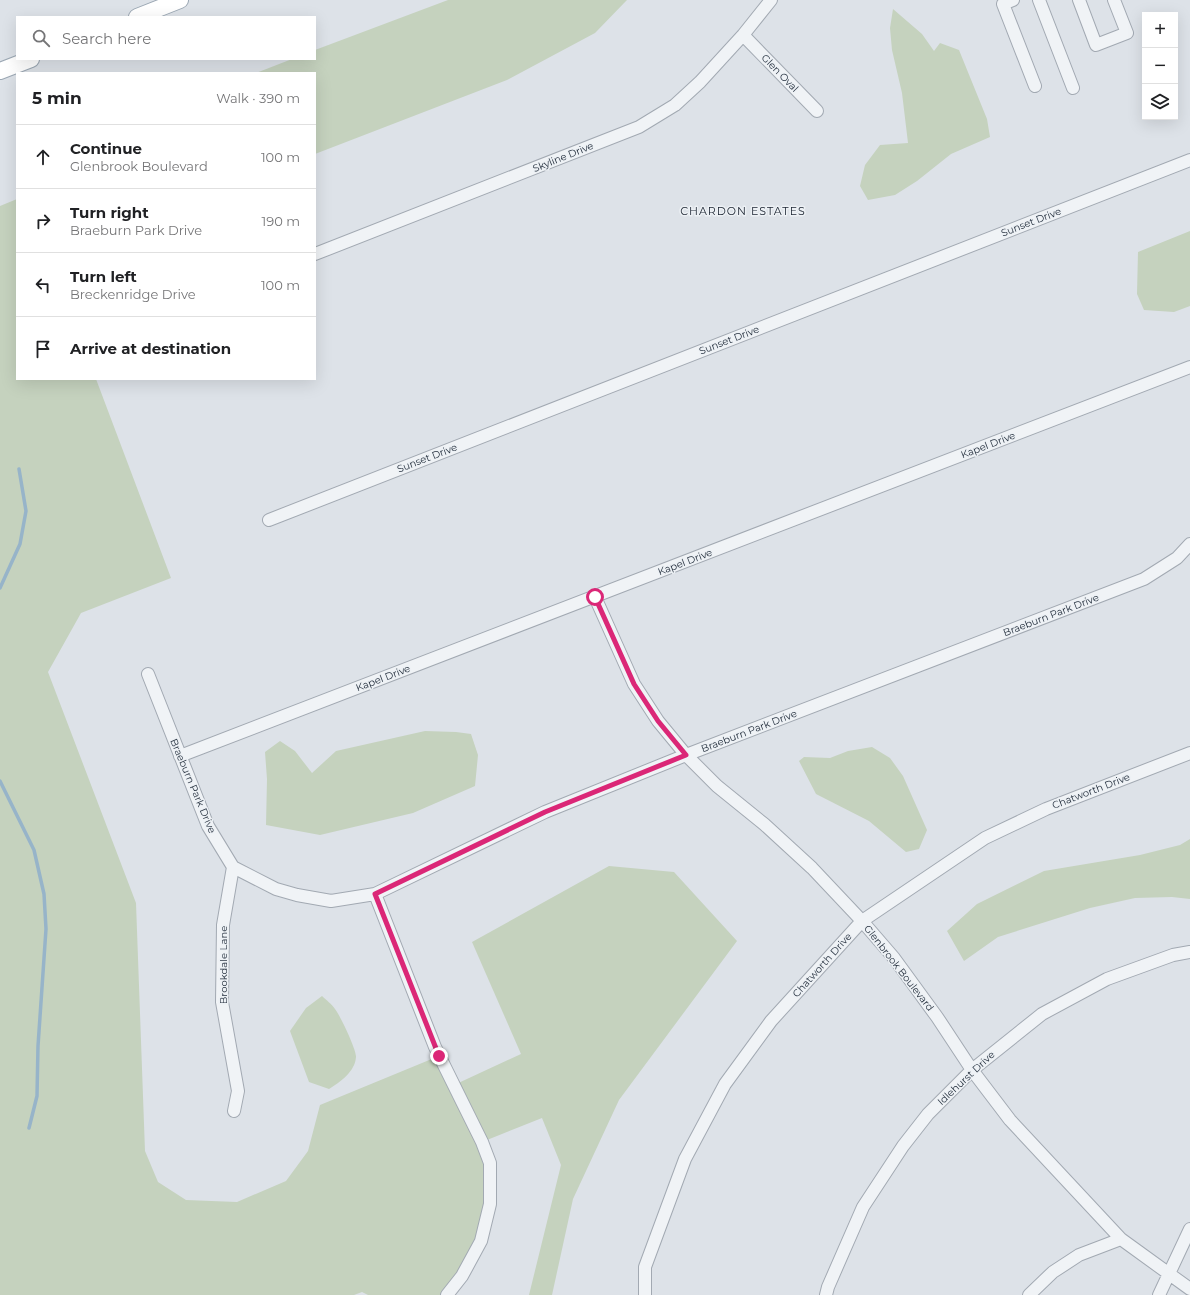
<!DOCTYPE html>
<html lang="en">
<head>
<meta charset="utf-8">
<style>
  body { margin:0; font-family:Montserrat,sans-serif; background:#f6f6f6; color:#202124 }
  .controls { position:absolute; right:12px; top:12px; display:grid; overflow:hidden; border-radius:0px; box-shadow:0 4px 16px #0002 }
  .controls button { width:36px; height:36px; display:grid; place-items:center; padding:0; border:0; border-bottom:1px solid #e0e0e0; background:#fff; color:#202124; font:20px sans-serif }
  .stop { position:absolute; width:12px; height:12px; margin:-9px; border:3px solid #db2777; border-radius:50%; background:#fff }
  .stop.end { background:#db2777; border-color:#fff; box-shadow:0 1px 4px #0008 }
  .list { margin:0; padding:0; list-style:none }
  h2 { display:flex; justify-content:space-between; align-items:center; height:52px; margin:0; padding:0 16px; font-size:17px }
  h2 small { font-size:13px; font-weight:400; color:#757577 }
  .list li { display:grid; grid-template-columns:26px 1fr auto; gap:12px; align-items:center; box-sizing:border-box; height:64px; padding:0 16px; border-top:1px solid #e0e0e0 }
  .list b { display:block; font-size:15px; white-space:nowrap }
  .list p { margin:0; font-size:13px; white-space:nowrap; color:#757577 }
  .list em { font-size:13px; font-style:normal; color:#757577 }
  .icon { flex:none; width:22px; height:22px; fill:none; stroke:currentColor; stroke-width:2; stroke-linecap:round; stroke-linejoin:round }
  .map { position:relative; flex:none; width:1190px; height:1295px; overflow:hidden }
  .search { position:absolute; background:#fff; box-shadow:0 4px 16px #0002; left:16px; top:16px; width:300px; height:44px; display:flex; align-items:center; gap:10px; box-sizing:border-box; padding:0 14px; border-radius:0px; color:#757577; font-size:15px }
  .panel { position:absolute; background:#fff; box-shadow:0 4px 16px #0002; left:16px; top:72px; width:300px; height:308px; border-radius:0px }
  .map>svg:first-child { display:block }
</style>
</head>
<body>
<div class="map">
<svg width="1190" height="1295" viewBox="0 0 1190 1295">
  <rect width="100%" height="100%" fill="#dde2e8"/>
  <path fill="#c5d2be" d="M448 0H627L595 33 507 80 315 154V73H256L292 59H315V50Z
    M893 9 922 34 934 51 940 43 959 50 987 119 990 137 951 154 917 181 895 195 868 200 860 186 865 165 880 145 908 143 902 93 892 50 890 28Z
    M17 199V379H96L171 578 81 613 48 672 136 903 145 1151 158 1182 186 1200 237 1202 286 1181 308 1151 320 1105 439 1056 454 1085 521 1054 472 942 609 866 674 872 737 941 619 1100 573 1199 552 1295H529L561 1165 542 1118 482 1142 490 1163 481 1241 447 1295H368L362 1292 354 1295H0V206Z
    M1190 231V306L1174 312 1144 310 1137 294 1138 252Z
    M425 731 456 732 471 734 478 755 475 786 413 813 320 835 266 825 267 779 265 752 280 741 295 751 312 773 336 751Z
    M872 747 890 758 903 776 927 830 919 849 906 852 869 821 816 794 799 761 804 757 830 758 848 751Z
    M1190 839V899L1172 897 1135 898 1090 908 998 937 964 961 947 931 977 904 1044 871 1140 855 1180 845Z
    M322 996C326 1000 332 1004 335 1009 340 1015 357 1051 356 1057 355 1072 340 1082 329 1089L309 1082 290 1031 306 1008Z"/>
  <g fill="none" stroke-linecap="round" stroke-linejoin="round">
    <path stroke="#97b4c9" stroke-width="3.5" d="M0 588 20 544 26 511 19 469
      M0 781 34 850 44 894 46 929 38 1046 37 1096 29 1128"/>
    <g stroke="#a2a9b2" stroke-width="14">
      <path id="minor" d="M1013 0 1003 4 1035 86
        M1039 0 1073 88
        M1079 0 1096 45 1127 33 1114 0
        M743 35 817 111
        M315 254 639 127 675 105 700 82 743 35 771 0
        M269 520 1190 160
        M595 597 634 684 658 721 686 755 717 786 764 824 812 868 862 921 894 958 937 1017 972 1070 1010 1120 1121 1239 1190 1289
        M148 674 208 826 233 867 276 889 297 895 331 901 375 894 545 812 686 755 1144 579 1177 558 1190 544
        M180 756 1190 367
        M233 867 223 925 222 1002 238 1091 234 1111
        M375 894 435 1047 482 1142 490 1163V1204L481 1241 462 1276 447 1295
        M645 1295V1267L685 1159 725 1084 771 1021 862 921 985 838 1046 809 1190 753
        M826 1295 828 1287 863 1207 903 1146 928 1114 972 1070 1042 1014 1107 979 1173 955 1190 952
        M1029 1295 1053 1272 1079 1255 1121 1239
        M1159 1295 1190 1229"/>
    </g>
    <g stroke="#9ca8b4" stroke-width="18">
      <path id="major" d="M137 17 180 0
        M0 71 31 59"/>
    </g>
    <use href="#minor" stroke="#f0f3f6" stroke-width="12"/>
    <use href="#major" stroke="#fff" stroke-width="16"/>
  </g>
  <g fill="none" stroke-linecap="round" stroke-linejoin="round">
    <path stroke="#db2777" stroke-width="5" d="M439 1056 375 894 545 812 686 755 658 721 634 684 595 597"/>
  </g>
  <g text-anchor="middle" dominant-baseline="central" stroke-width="3" stroke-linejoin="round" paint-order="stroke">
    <g font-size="10" fill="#26313f" stroke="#edf1f5">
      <text transform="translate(780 73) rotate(46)">Glen Oval</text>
      <text transform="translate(563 157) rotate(-22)">Skyline Drive</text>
      <text transform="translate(1031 222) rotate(-21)">Sunset Drive</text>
      <text transform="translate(729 340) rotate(-21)">Sunset Drive</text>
      <text transform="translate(988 445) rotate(-21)">Kapel Drive</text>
      <text transform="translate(427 458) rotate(-21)">Sunset Drive</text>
      <text transform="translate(685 562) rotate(-21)">Kapel Drive</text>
      <text transform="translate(1051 615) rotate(-21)">Braeburn Park Drive</text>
      <text transform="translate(383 678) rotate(-21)">Kapel Drive</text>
      <text transform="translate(749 731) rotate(-21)">Braeburn Park Drive</text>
      <text transform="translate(193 786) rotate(67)">Braeburn Park Drive</text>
      <text transform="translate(1091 791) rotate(-21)">Chatworth Drive</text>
      <text transform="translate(223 965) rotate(-90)">Brookdale Lane</text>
      <text transform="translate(822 965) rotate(-48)">Chatworth Drive</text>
      <text transform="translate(899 968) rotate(52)">Glenbrook Boulevard</text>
      <text transform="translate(966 1078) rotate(-43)">Idlehurst Drive</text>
    </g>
    <g font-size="11" letter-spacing="1" fill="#19222f" stroke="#edf1f5">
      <text x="743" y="211">CHARDON ESTATES</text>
    </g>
  </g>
</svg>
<div class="controls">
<button>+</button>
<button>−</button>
<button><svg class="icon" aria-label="layers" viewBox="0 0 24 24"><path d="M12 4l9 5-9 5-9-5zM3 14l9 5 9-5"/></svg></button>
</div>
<div class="stop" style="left:595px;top:597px"></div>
<div class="stop end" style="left:439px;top:1056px"></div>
<div class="search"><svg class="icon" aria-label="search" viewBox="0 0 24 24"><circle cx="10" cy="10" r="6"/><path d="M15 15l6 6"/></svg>Search here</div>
<section class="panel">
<h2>5 min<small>Walk · 390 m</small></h2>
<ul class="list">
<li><svg class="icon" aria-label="ahead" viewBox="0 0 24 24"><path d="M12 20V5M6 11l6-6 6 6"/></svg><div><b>Continue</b><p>Glenbrook Boulevard</p></div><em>100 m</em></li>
<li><svg class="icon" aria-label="right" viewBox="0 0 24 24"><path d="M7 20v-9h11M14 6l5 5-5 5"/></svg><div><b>Turn right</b><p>Braeburn Park Drive</p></div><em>190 m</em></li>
<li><svg class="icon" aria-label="left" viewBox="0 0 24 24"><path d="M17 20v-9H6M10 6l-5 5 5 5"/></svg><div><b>Turn left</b><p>Breckenridge Drive</p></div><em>100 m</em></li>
<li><svg class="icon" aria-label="arrive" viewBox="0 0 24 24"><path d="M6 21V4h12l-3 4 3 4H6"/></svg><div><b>Arrive at destination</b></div></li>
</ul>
</section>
</div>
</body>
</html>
